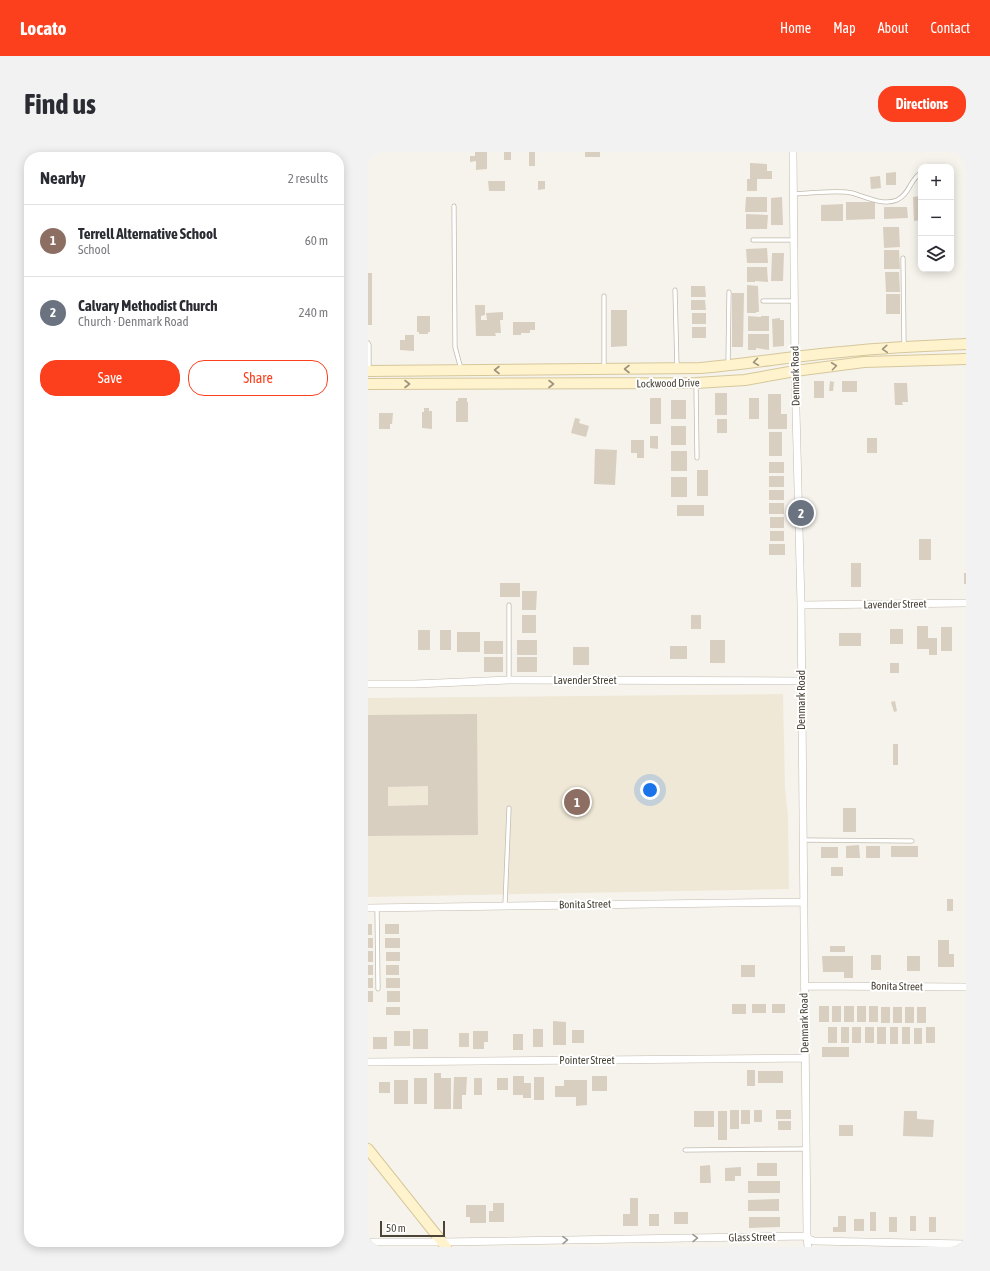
<!DOCTYPE html>
<html lang="en">
<head>
<meta charset="utf-8">
<style>
  body { margin:0; font-family:"Asap Condensed",sans-serif; background:#f2f2f3; color:#2b2b33 }
  .controls { position:absolute; right:12px; top:12px; display:grid; overflow:hidden; border-radius:8px; box-shadow:0 2px 10px #0003 }
  .controls button { width:36px; height:36px; display:grid; place-items:center; padding:0; border:0; border-bottom:1px solid #e1e1e2; background:#fff; color:#2b2b33; font:20px sans-serif }
  .scale { position:absolute; left:12px; bottom:10px; width:65px; box-sizing:border-box; padding-left:4px; border:2px solid #4b4439; border-top:0; font-size:11px; line-height:14px; white-space:nowrap; color:#4b4439; -webkit-text-stroke:3px #fff; paint-order:stroke }
  .you { position:absolute; left:282px; top:638px; width:14px; height:14px; margin:-10px; border:3px solid #fff; border-radius:50%; background:#1a73e8; box-shadow:0 0 0 6px #1a73e833 }
  .badge { display:grid; place-items:center; width:26px; height:26px; border-radius:50%; background:#fc3f1d; color:#fff; font-size:13px; font-weight:700 }
  .pin { position:absolute; translate:-50% -50%; border:2px solid #fff; box-shadow:0 1px 4px #0006 }
  .list { margin:0; padding:0; list-style:none }
  h2 { display:flex; justify-content:space-between; align-items:center; height:52px; margin:0; padding:0 16px; font-size:17px }
  h2 small { font-size:13px; font-weight:400; color:#7c7c81 }
  .list li { display:grid; grid-template-columns:26px 1fr auto; gap:12px; align-items:center; box-sizing:border-box; height:72px; padding:0 16px; border-top:1px solid #e1e1e2 }
  .list b { display:block; font-size:15px; white-space:nowrap }
  .list p { margin:0; font-size:13px; white-space:nowrap; color:#7c7c81 }
  .list em { font-size:13px; font-style:normal; color:#7c7c81 }
  .actions { display:flex; gap:8px; padding:12px 16px }
  .actions a { flex:1; padding:9px 0; border:1px solid #fc3f1d; border-radius:16px; text-align:center; font-size:14px; color:#fc3f1d }
  .actions .main { background:#fc3f1d; color:#fff }
  .icon { flex:none; width:22px; height:22px; fill:none; stroke:currentColor; stroke-width:2; stroke-linecap:round; stroke-linejoin:round }
  .map { position:relative; flex:none; width:598px; height:1095px; overflow:hidden; border-radius:16px }
  header { display:flex; align-items:center; gap:24px; box-sizing:border-box; height:56px; padding:0 20px; background:#fc3f1d; color:#fff }
  header strong { font-size:19px }
  nav { display:flex; gap:22px; margin-inline-start:auto; font-size:14px }
  .intro { display:flex; align-items:center; justify-content:space-between; box-sizing:border-box; height:96px; padding:0 24px }
  h1 { margin:0; font-size:28px }
  .button { padding:10px 18px; border-radius:16px; background:#fc3f1d; color:#fff; font-size:14px; font-weight:700 }
  main { display:flex; gap:24px; padding:0 24px }
  aside { flex:1; background:#fff; border-radius:16px; box-shadow:0 2px 10px #0003 }
  .map>svg:first-child { display:block }
</style>
</head>
<body>
<header>
<strong>Locato</strong>
<nav><a>Home</a><a>Map</a><a>About</a><a>Contact</a></nav>
</header>
<div class="intro"><h1>Find us</h1><a class="button">Directions</a></div>
<main>
<aside>
<h2>Nearby<small>2 results</small></h2>
<ul class="list">
<li><span class="badge" style="background:#8d6e63">1</span><div><b>Terrell Alternative School</b><p>School</p></div><em>60 m</em></li>
<li><span class="badge" style="background:#6b7280">2</span><div><b>Calvary Methodist Church</b><p>Church · Denmark Road</p></div><em>240 m</em></li>
</ul>
<div class="actions"><a class="main">Save</a><a>Share</a></div>
</aside>
<div class="map">
<svg width="598" height="1095" viewBox="0 0 598 1095">
  <rect width="100%" height="100%" fill="#f6f3ec"/>
  <path fill="#efe8d6" d="M415 542 417 636 420 664 421 737 0 745V546Z"/>
  <path fill="#d8cfc1" fill-rule="evenodd" d="M107 0H119V17L108 18V9L102 10V4H107Z
    M136 0H143V8H136Z
    M161 0H167V14H161Z
    M217 0H232V5H217Z
    M382 11 399 12V19H404V27H389V39H379V27H382Z
    M528 20V33H518V21Z
    M512 24 513 36 503 37 502 25Z
    M120 29H137V39H121Z
    M170 29H177V37L170 38Z
    M553 44V68L546 69 545 45Z
    M378 45H399V60H377Z
    M414 45 415 73H403V46Z
    M478 50H507V67L478 68Z
    M475 52V69H453V53Z
    M516 55H539L540 66 516 67Z
    M378 62 400 63 399 77H378Z
    M515 75H531L532 95 516 96Z
    M399 96 400 111H379L378 97Z
    M516 98H531L532 117H516Z
    M404 101H416L415 129H403Z
    M379 115H399L400 130 387 129V130H379Z
    M517 120H531L532 140H518Z
    M0 121H4V173H0Z
    M379 133 390 134 391 160H388V161H379Z
    M323 134H337L338 145H323Z
    M364 141H376L375 195H364Z
    M518 142H532V162H518Z
    M323 148H337L338 158H323Z
    M107 153H117V163L113 164V168H119L118 161 135 160V168H132L133 181H127L128 184H108Z
    M243 158H259V194L243 195Z
    M324 161H338V172H324Z
    M49 164H62V180H60V182H51V180H49Z
    M380 164 393 165V164H401V179H380Z
    M412 166V168H416V194L405 195 404 167Z
    M145 170H167V178H162V181H153V183H145Z
    M324 175H338V186H324Z
    M380 182H401V198L388 196V198H380Z
    M37 183H46V199L32 198V188H37Z
    M446 229H456V246H446Z
    M462 229 466 230 465 239H461Z
    M474 229H489V240H474Z
    M526 231H539L540 250H534L535 253H527Z
    M347 241H359V263H347Z
    M400 242H413V262H419V277H400Z
    M90 246H99V250H100V270H88V249H90Z
    M282 246H293V272H282Z
    M381 246H391V267H381Z
    M303 248H318V267H303Z
    M56 256H61V259H64V277L54 276V260H56Z
    M11 261H25L24 272H22V277H11Z
    M207 266 212 267 211 271 221 274 218 285 203 281Z
    M349 267H359V281H349Z
    M303 274H318V293H303Z
    M401 280H414V304H401Z
    M282 284H290V297L282 296Z
    M499 286H509V301H499Z
    M263 288H276V306H269V301H263Z
    M227 297 249 298 247 333 226 332Z
    M303 299H319V319H303Z
    M401 310H416V321H401Z
    M329 318H340V344H329Z
    M401 324H416V335H401Z
    M303 325H319V345H303Z
    M401 338H416V348H401Z
    M401 351H416V362H401Z
    M309 353H336V364H309Z
    M402 365H416V376H402Z
    M402 379H416V389H402Z
    M551 387H563V408H551Z
    M401 392H417V403H401Z
    M483 411H493V435H483Z
    M596 421H598V432H596Z
    M132 431H152V445H132Z
    M154 439H169L168 458H154Z
    M154 463H168V481H154Z
    M323 463H333V477H323Z
    M549 474H560V486H569V503H561V497H549Z
    M573 475H584V499H573Z
    M522 477H535V492H522Z
    M50 478H62V498H50Z
    M72 478H83V498H72Z
    M89 480H112V500H89Z
    M471 481H493V494H471Z
    M149 488H169V503H149Z
    M342 488H357V511H342Z
    M116 489H135V502H116Z
    M302 494H319V507H302Z
    M205 495H221V513H205Z
    M116 505H135V520H116Z
    M149 505H169V520H149Z
    M522 511H531V521H522Z
    M527 549 529 559 526 560 523 550Z
    M109 562 110 683 0 684V563ZM60 634V653L20 654V635Z
    M525 592H530V613H525Z
    M475 656H488V680H475Z
    M491 693 492 706H478V694Z
    M498 694H512V706H498Z
    M523 694H550V705H523Z
    M453 695H470V706H453Z
    M463 715H475V724H463Z
    M579 747H585V759H579Z
    M0 772H4V783H0Z
    M17 772H31V782H17Z
    M0 786H5V796H0Z
    M17 786H32V796H17Z
    M570 788H581V802H586V815H570Z
    M462 794H477V800H462Z
    M0 799H5V810H0Z
    M18 800H32V809H18Z
    M503 803H513V818H503Z
    M454 804H485V826H476V820H455Z
    M539 804H552V819H539Z
    M0 813H5V823H0Z
    M18 813H31V823H18Z
    M373 813H387V825H373Z
    M0 826H5V836H0Z
    M18 826H32V836H18Z
    M0 839H5V850H0Z
    M19 839H32V850H19Z
    M364 852H378V862H364Z
    M384 852H398V861H384Z
    M404 852H417V861H404Z
    M451 854H461V870H451Z
    M464 854H473V870H464Z
    M476 854H486V870H476Z
    M489 854H498V870H489Z
    M501 854H510V870H501Z
    M18 855H32V863H18Z
    M513 855H522V871H513Z
    M525 855H534V871H525Z
    M537 855H546V871H537Z
    M549 855H558V871H549Z
    M185 869 198 870V893H185Z
    M460 875H469V891H460Z
    M473 875H481V891H473Z
    M484 875H493V891H484Z
    M497 875H506V891H497Z
    M509 875H518V892H509Z
    M522 875H530V892H522Z
    M534 875H542V892H534Z
    M558 875H567V891H558Z
    M546 876H554V892H546Z
    M45 877H60V897H45Z
    M165 877H175V895H165Z
    M204 878H216V891H204Z
    M26 879H42V894H26Z
    M105 879H120V890H116V897H105Z
    M91 881H101V895H91Z
    M145 882H155V898H145Z
    M5 885H19V897H5Z
    M454 895H481V905H454Z
    M379 918H387V934H379Z
    M390 919H415V931H390Z
    M66 921H73V926H83V957H66Z
    M145 924H156V931H163V946H155V943H145Z
    M224 924H239V939H224Z
    M86 925H99L98 943H94V957H85Z
    M166 925H176V948H166Z
    M46 926H59V952H46Z
    M106 926H114V943H106Z
    M129 926H140V938H129Z
    M26 928H40V952H26Z
    M196 928H219V953L208 954V945H187V934H196Z
    M11 930H22V941H11Z
    M362 958H371V977H362Z
    M373 958H382V972H373Z
    M386 958H394V970H386Z
    M408 958H423V967H408Z
    M326 959H346V975H326Z
    M350 959H359V988H350Z
    M536 959H549V967L566 968 565 985 535 984Z
    M410 969H423V978H410Z
    M471 973H485V984H471Z
    M389 1011H409V1024H389Z
    M342 1013 343 1031H332V1014Z
    M373 1015V1024H367V1029H357V1016Z
    M380 1029H412V1041H380Z
    M262 1046H270V1074H255V1062H262Z
    M411 1047V1059H380V1048Z
    M125 1051H136V1070H121V1059H125Z
    M98 1053H118V1071H102V1065H98Z
    M306 1060H320V1072H306Z
    M502 1060H508V1079H502Z
    M281 1062H291V1074H281Z
    M470 1064H478V1080H465V1075H470Z
    M542 1064H548V1079H542Z
    M381 1065H412V1075L381 1076Z
    M521 1065H529V1080H521Z
    M561 1065H568V1080H561Z
    M486 1067H496V1079H486Z"/>
  <g fill="none" stroke-linecap="round" stroke-linejoin="round">
    <g stroke="#c2bbae" stroke-width="5">
      <path id="service" d="M426 42C441 41 470 38 484 41 498 45 515 54 529 48 542 42 542 27 553 21
        M86 54 87 195 93 217
        M385 88H426
        M535 106 536 194
        M307 138 309 216
        M236 144V216
        M395 149H426
        M0 191 1 193V217
        M360 213 361 140
        M328 232 329 306
        M141 453V528
        M435 688 544 689
        M137 753 141 656
        M9 756 10 837
        M317 998 438 997"/>
    </g>
    <g stroke="#c2bbae" stroke-width="8">
      <path id="minor" d="M425 0 427 219 433 453 439 1084 440 1095
        M433 453 598 451
        M0 532H47L141 528 433 529
        M0 756 435 750
        M436 834 598 835
        M0 910 437 906
        M0 1090H74L439 1084 441 1087 446 1089 598 1092"/>
    </g>
    <g stroke="#d6c79b" stroke-width="12">
      <path id="secondary" d="M0 219 332 216C380 212 426 204 474 200 515 195 557 194 598 192
        M0 232 328 231 377 228 427 219 496 210 598 207
        M0 997 78 1095"/>
    </g>
    <use href="#service" stroke="#fff" stroke-width="3.5"/>
    <use href="#minor" stroke="#fff" stroke-width="7"/>
    <use href="#secondary" stroke="#fff3cd" stroke-width="10"/>
  </g>
  <defs><path id="oneway-chevron" d="M-2-3.5L2.5 0L-2 3.5" fill="none" stroke-width="1.6" stroke-linecap="round" stroke-linejoin="round"/></defs>
  <g stroke="#9c937c">
    <use href="#oneway-chevron" transform="translate(517 197) rotate(176)"/>
    <use href="#oneway-chevron" transform="translate(388 210) rotate(172)"/>
    <use href="#oneway-chevron" transform="translate(466 214) rotate(-7)"/>
    <use href="#oneway-chevron" transform="translate(259 217) rotate(180)"/>
    <use href="#oneway-chevron" transform="translate(129 218) rotate(180)"/>
    <use href="#oneway-chevron" transform="translate(39 232)"/>
    <use href="#oneway-chevron" transform="translate(183 232)"/>
  </g>
  <g stroke="#9c9892">
    <use href="#oneway-chevron" transform="translate(327 1086) rotate(-1)"/>
    <use href="#oneway-chevron" transform="translate(197 1088) rotate(-1)"/>
  </g>
  <g text-anchor="middle" dominant-baseline="central" stroke-width="4" stroke-linejoin="round" paint-order="stroke">
    <g font-size="11" fill="#4b4439" stroke="#fff">
      <text transform="translate(427 224) rotate(-91)">Denmark Road</text>
      <text transform="translate(300 231) rotate(-1)">Lockwood Drive</text>
      <text transform="translate(527 452) rotate(-1)">Lavender Street</text>
      <text x="217" y="528">Lavender Street</text>
      <text transform="translate(433 548) rotate(-90)">Denmark Road</text>
      <text transform="translate(217 752) rotate(-1)">Bonita Street</text>
      <text transform="translate(529 834) rotate(1)">Bonita Street</text>
      <text transform="translate(436 871) rotate(-91)">Denmark Road</text>
      <text x="219" y="908">Pointer Street</text>
      <text transform="translate(384 1085) rotate(-1)">Glass Street</text>
    </g>
  </g>
</svg>
<div class="controls">
<button>+</button>
<button>−</button>
<button><svg class="icon" aria-label="layers" viewBox="0 0 24 24"><path d="M12 4l9 5-9 5-9-5zM3 14l9 5 9-5"/></svg></button>
</div>
<div class="scale">50 m</div>
<div class="you"></div>
<div class="pin badge" style="left:209px;top:650px;background:#8d6e63">1</div>
<div class="pin badge" style="left:433px;top:361px;background:#6b7280">2</div>
</div>
</main>
</body>
</html>
